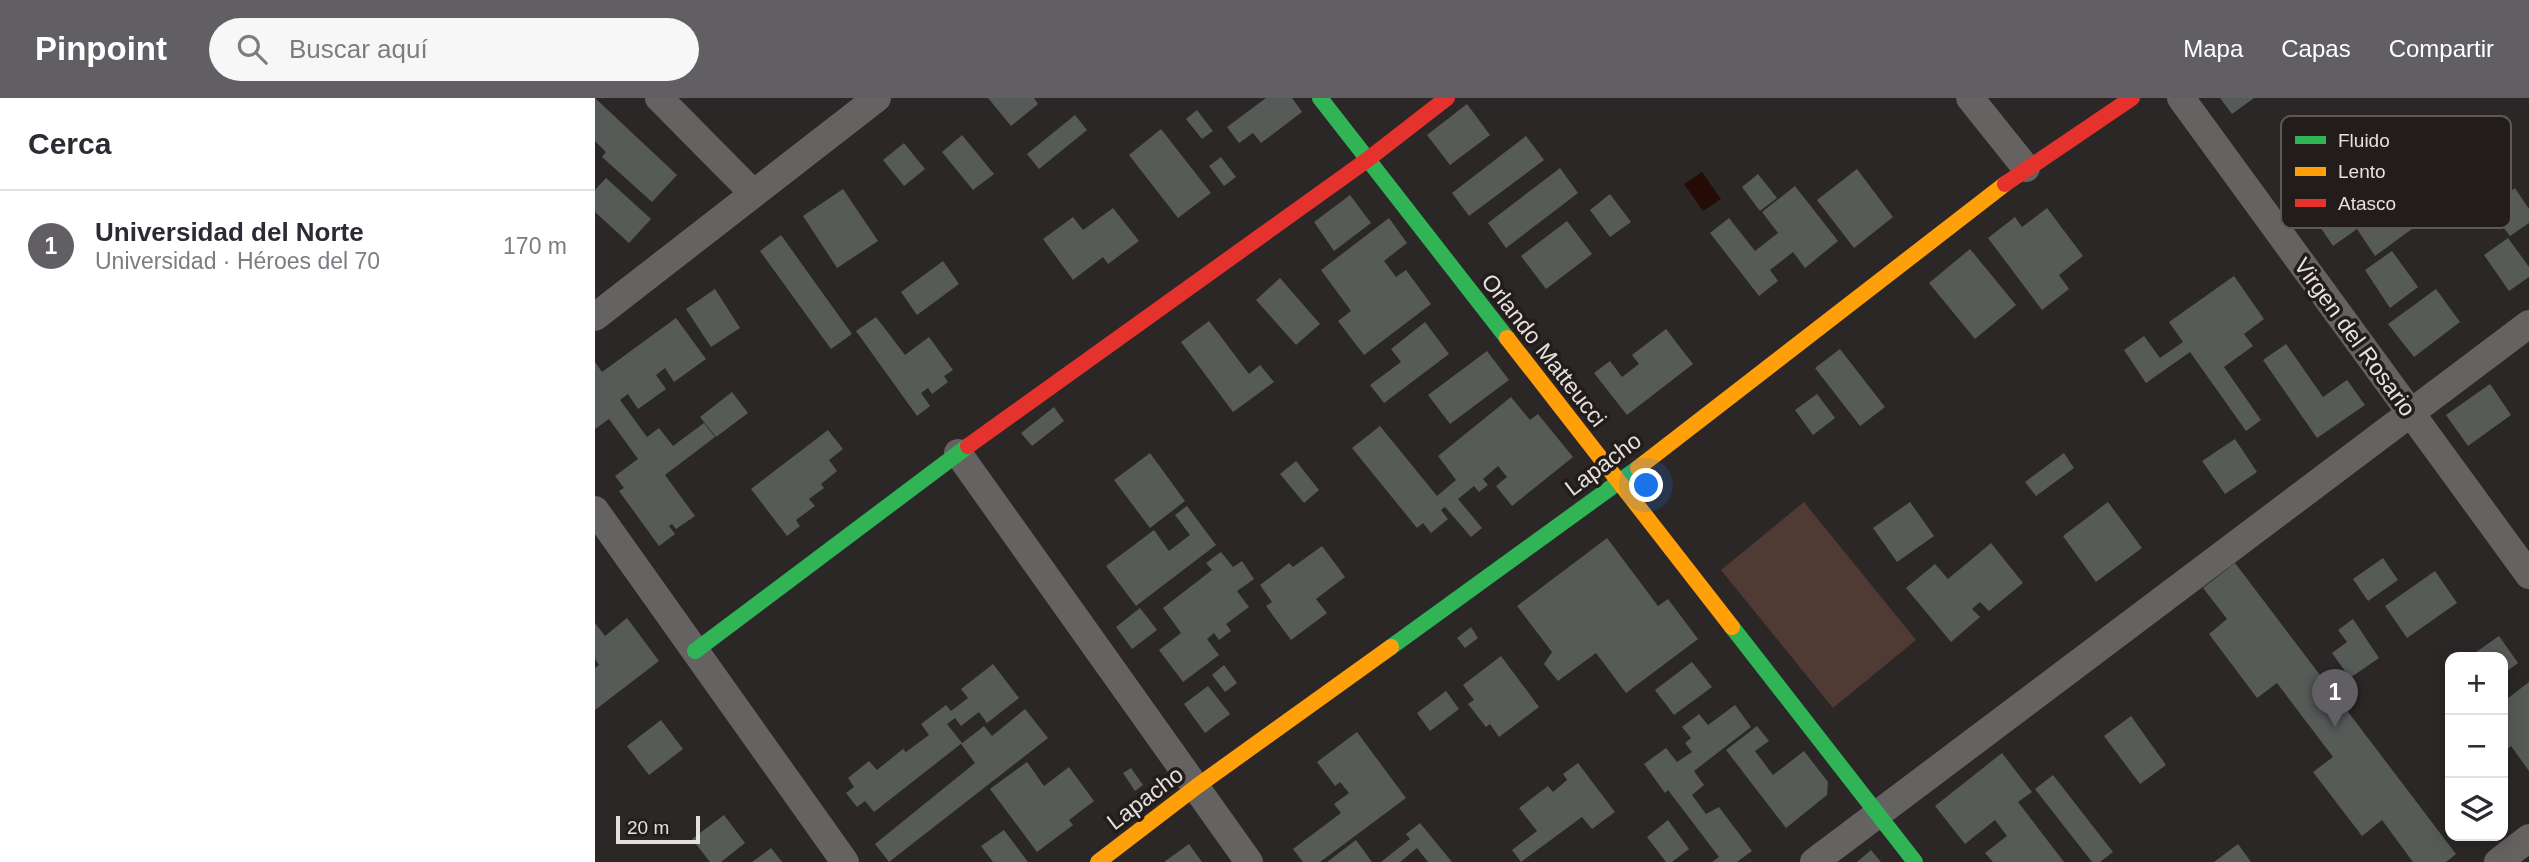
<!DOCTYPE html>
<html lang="es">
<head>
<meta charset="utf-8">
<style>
  body { margin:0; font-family:Helvetica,sans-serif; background:#f7f7f7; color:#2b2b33 }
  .controls { position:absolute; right:21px; bottom:21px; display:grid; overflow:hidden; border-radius:14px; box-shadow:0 4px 18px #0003 }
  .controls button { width:63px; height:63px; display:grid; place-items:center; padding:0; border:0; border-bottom:2px solid #e1e1e2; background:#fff; color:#2b2b33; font:35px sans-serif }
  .scale { position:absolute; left:21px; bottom:18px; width:84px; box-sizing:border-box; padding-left:7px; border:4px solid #e4e0df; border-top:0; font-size:19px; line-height:24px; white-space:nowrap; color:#e4e0df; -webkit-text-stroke:5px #221d1b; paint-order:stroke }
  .you { position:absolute; left:1052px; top:388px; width:24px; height:24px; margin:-18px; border:5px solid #fff; border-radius:50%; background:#1a73e8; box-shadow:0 0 0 10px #1a73e833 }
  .badge { display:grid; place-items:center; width:46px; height:46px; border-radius:50%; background:#615f63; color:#fff; font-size:23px; font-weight:700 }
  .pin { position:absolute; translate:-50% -58px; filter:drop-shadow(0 2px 4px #0008) }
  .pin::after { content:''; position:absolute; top:37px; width:24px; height:21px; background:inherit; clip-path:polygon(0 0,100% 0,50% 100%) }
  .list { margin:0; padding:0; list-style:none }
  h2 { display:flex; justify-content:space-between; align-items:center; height:91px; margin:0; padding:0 28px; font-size:30px }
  h2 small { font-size:23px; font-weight:400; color:#7c7c81 }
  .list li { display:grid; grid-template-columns:46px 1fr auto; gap:21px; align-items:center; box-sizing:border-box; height:112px; padding:0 28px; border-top:2px solid #e1e1e2 }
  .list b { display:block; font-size:26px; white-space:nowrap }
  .list p { margin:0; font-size:23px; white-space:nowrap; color:#7c7c81 }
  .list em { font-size:23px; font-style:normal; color:#7c7c81 }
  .icon { flex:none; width:38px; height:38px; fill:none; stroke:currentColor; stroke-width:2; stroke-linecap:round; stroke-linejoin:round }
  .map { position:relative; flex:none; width:1934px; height:764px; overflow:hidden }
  header { display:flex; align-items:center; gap:42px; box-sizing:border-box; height:98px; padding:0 35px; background:#615f63; color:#fff }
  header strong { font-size:33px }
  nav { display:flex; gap:38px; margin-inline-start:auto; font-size:24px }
  .search { width:490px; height:63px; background:#f7f7f7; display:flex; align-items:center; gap:18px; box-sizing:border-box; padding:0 24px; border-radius:38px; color:#7c7c81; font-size:26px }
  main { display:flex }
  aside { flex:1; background:#fff }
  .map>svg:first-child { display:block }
</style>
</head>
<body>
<header>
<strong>Pinpoint</strong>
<div class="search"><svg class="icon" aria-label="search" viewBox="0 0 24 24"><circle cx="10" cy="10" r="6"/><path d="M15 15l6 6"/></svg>Buscar aquí</div>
<nav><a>Mapa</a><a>Capas</a><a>Compartir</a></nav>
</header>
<main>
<aside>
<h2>Cerca<small></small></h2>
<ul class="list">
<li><span class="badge">1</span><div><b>Universidad del Norte</b><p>Universidad · Héroes del 70</p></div><em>170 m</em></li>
</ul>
</aside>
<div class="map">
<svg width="1934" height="764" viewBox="0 0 1934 764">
  <rect width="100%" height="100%" fill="#2b2726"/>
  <path fill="#4f3a34" d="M1209 404 1321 542 1238 610 1126 472Z"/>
  <path fill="#250b06" d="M1107 74 1126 101 1108 113 1089 86Z"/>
  <path fill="#565b58" d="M0 0 82 77 57 104 7 59 11 54 0 43Z
    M393 0H439L443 6 416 28Z
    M671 0H697L707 14 666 45 658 35 644 45 632 29Z
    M1625 0H1659L1637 16Z
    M872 6 895 37 855 67 832 37Z
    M602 12 618 33 607 41 591 21Z
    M480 17 492 32 444 71 432 56Z
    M1734 20 1759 56 1755 59 1773 80 1777 76 1788 92 1794 89 1821 128 1780 158 1762 131 1738 148 1709 105 1717 99 1685 54Z
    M566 31 616 95 583 120 534 57Z
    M367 37 399 76 378 92 347 54Z
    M931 38 949 62 874 118 857 95Z
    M309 45 330 71 309 88 288 62Z
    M626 59 641 79 629 88 614 68Z
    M965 70 983 95 911 150 893 125Z
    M1262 71 1298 119 1259 150 1222 102Z
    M1163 76 1182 100 1165 113 1147 89Z
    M11 80 56 121 34 145 0 114V92Z
    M1200 88 1243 143 1210 170 1198 154 1175 172 1183 183 1164 198 1115 135 1134 120 1160 153 1183 135 1167 114Z
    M1920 90 1934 111V125L1915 138 1893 109Z
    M248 91 283 143 242 170 208 118Z
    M1015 96 1036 124 1015 139 995 112Z
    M755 97 776 125 739 153 719 124Z
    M518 110 544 143 513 166 508 159 478 182 448 141 478 119 488 132Z
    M1452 110 1488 158 1464 177 1474 191 1447 212 1393 140 1420 119 1427 129Z
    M794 120 812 145 789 163 801 179 811 172 836 206 769 257 743 223 756 213 726 172Z
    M972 123 997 156 951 191 926 158Z
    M186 137 257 236 236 251 165 153Z
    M1913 140 1934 169V179L1914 193 1889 157Z
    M1375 151 1421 207 1380 241 1334 185Z
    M1797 153 1823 189 1795 210 1770 172Z
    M348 163 364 186 322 217 306 194Z
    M1639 178 1669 221 1649 236 1658 248 1629 269 1666 322 1651 333 1595 254 1551 285 1529 252 1549 238 1565 260 1588 244 1574 224Z
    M685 180 725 226 701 247 661 202Z
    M120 191 145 230 116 249 91 211Z
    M1841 191 1865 224 1819 259 1793 226Z
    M281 219 310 257 334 239 358 272 349 278 353 284 337 296 333 290 326 295 335 308 322 318 261 233Z
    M81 220 111 261 79 284 70 270 61 277 71 291 43 311 33 296 25 302 52 339 64 330 78 348 109 325 120 339 70 377 100 418 81 431 77 426 74 428 80 436 64 448 24 393 29 390 20 378 43 361 14 321 0 331V264L7 274Z
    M614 223 654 276 665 267 679 284 638 314 586 244Z
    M830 224 854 256 789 305 775 287 806 264 796 251Z
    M1071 231 1098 266 1032 317 999 275 1015 263 1027 279 1044 266 1037 257Z
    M1691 246 1728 299 1752 282 1770 307 1722 340 1668 262Z
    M1245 251 1290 309 1265 328 1220 270Z
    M892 253 914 282 855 326 833 297Z
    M1895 286 1916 317 1873 348 1851 317Z
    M137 294 153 315 121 339 105 319Z
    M1222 296 1240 320 1218 337 1200 312Z
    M916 299 935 322 943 316 978 359 917 408 901 388 912 379 903 368 888 381 893 387 884 394 879 388 863 401 887 430 876 439 850 409 846 412 853 421 836 435 828 425 822 430 757 350 785 328 842 398 861 382 843 358Z
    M459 309 469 323 437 348 426 335Z
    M233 332 248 351 234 362 242 373 226 386 229 390 214 401 220 408 201 422 205 428 192 438 156 391Z
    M1640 341 1662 374 1630 396 1607 363Z
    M555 355 590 403 555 430 519 382Z
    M1469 355 1479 370 1441 398 1430 384Z
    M701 363 724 392 709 405 685 376Z
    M1315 404 1339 438 1302 464 1278 430Z
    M1513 404 1547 450 1501 484 1468 438Z
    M592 408 621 447 541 508 511 468 559 432 574 453 595 437 580 417Z
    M1012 440 1063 508 1073 501 1103 541 1031 595 1001 555 963 583 949 566 957 554 922 508Z
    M1396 445 1428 485 1394 513 1385 504 1377 511 1385 519 1356 544 1311 490 1340 466 1353 481Z
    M727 448 750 479 721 501 732 515 696 542 671 508 677 504 665 487 694 465 698 469Z
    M626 454 638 469 647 463 659 481 642 493 654 509 631 526 636 533 624 542 619 535 612 541 624 557 588 584 564 552 586 535 568 510 617 472 611 465Z
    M1788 460 1803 482 1773 503 1758 481Z
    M1640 465 1861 756 1851 764H1818L1787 722 1767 738 1718 674 1738 659 1682 585 1662 600 1614 536 1632 521 1608 490Z
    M1840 473 1862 505 1812 540 1790 508Z
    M545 510 562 532 537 551 521 529Z
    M32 520 64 563 0 612V570L4 567 0 561V525L10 538Z
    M1758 521 1784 560 1755 580 1737 555 1752 544 1743 532Z
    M876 529 883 540 870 550 862 540Z
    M1904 538 1923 565 1908 576V559H1874Z
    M906 558 944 609 904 639 895 626 891 629 873 606 879 602 868 587Z
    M1097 564 1117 589 1079 617 1060 592Z
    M398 566 424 600 392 625 384 614 366 628 360 620 352 626 367 645 279 714 270 703 262 709 251 695 259 689 253 680 274 663 282 672 308 651 311 654 334 637 326 626 351 607 356 613 373 600 366 591Z
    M629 567 642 585 630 594 617 577Z
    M1934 584V673L1916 648 1908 655V604Z
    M613 588 635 616 610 635 589 606Z
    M851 593 864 611 835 633 822 615Z
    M1140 607 1156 629 1099 673 1109 687 1097 697 1111 716 1124 709 1157 753 1142 764H1117L1124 759 1073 692 1070 695 1049 666 1071 650 1082 664 1097 654 1090 645 1096 640 1087 629 1104 616 1113 627Z
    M430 611 453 640 294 764 280 746 380 665 366 646 389 628 397 638Z
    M1536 618 1571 667 1545 686 1509 638Z
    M66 622 88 651 54 677 32 648Z
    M1162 628 1174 643 1160 653 1178 677 1209 653 1233 684 1232 697 1191 730 1131 652Z
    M762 634 811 700 725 764H708L698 751 746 715 739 706 754 695 745 684 740 688 722 664Z
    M1407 655 1437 694 1423 704 1469 764H1398L1390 755 1412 738 1400 722 1370 746 1340 708Z
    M432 664 449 688 474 669 499 703 474 722 478 727 442 754 395 691Z
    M983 665 1020 714 997 731 987 719 926 764 917 752 942 733 924 710 953 688 958 694 972 682 968 676Z
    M536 670 548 687 540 693 528 675Z
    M1458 677 1518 754 1505 764H1497L1440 691Z
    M129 717 150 745 126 764H115L97 741Z
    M1073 722 1094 751 1077 764H1071L1052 739Z
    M825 725 857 764H833L822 750 805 764H786L815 741 811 736Z
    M409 732 433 764H398L386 748Z
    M761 742 777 764H732Z
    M594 746 607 764H569Z
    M1643 746 1656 764H1619Z
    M176 750 187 764H157Z
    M1276 752 1286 764H1262Z"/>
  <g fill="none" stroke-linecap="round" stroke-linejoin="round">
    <path stroke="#656262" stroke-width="28" d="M64 0 157 94
      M1375 0 1431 70
      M1586 0 1934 477
      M0 219 282 0
      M363 355 654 764
      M0 412 250 764
      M1219 764 1934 226
      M1903 764 1934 740"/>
    <path stroke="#30b455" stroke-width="16" d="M725 0 912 240
      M1137 529 1320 764
      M796 549 1043 370
      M100 553 373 348"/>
    <path stroke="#ff9f0a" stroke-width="16" d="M912 240 1137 529
      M1043 370 1410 86
      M503 764 601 689 796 549"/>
    <path stroke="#e5322d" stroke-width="16" d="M1410 86 1537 0
      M373 348 772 62 852 0"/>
  </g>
  <g text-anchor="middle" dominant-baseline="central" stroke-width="7" stroke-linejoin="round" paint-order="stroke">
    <g font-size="23" fill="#e4e0df" stroke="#221d1b">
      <text transform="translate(1760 239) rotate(54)">Virgen del Rosario</text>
      <text transform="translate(949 252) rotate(52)">Orlando Matteucci</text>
      <text transform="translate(1008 366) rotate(-37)">Lapacho</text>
      <text transform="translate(550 700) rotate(-37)">Lapacho</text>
    </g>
  </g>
  <rect x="1686" y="18" width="230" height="112" rx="10" fill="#221d1b" stroke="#5c5856" stroke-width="2"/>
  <rect x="1700" y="38" width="31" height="8" fill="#30b455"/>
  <rect x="1700" y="69" width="31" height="9" fill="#ff9f0a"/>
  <rect x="1700" y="101" width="31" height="8" fill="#e5322d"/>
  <g font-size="19" fill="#e4e0df">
    <text x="1743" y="49">Fluido</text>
    <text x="1743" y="80">Lento</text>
    <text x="1743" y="112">Atasco</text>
  </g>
</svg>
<div class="controls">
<button>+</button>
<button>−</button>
<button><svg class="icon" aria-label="layers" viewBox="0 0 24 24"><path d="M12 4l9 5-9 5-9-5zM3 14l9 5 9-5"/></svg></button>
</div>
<div class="scale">20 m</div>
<div class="you"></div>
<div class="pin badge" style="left:1740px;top:629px">1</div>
</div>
</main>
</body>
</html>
